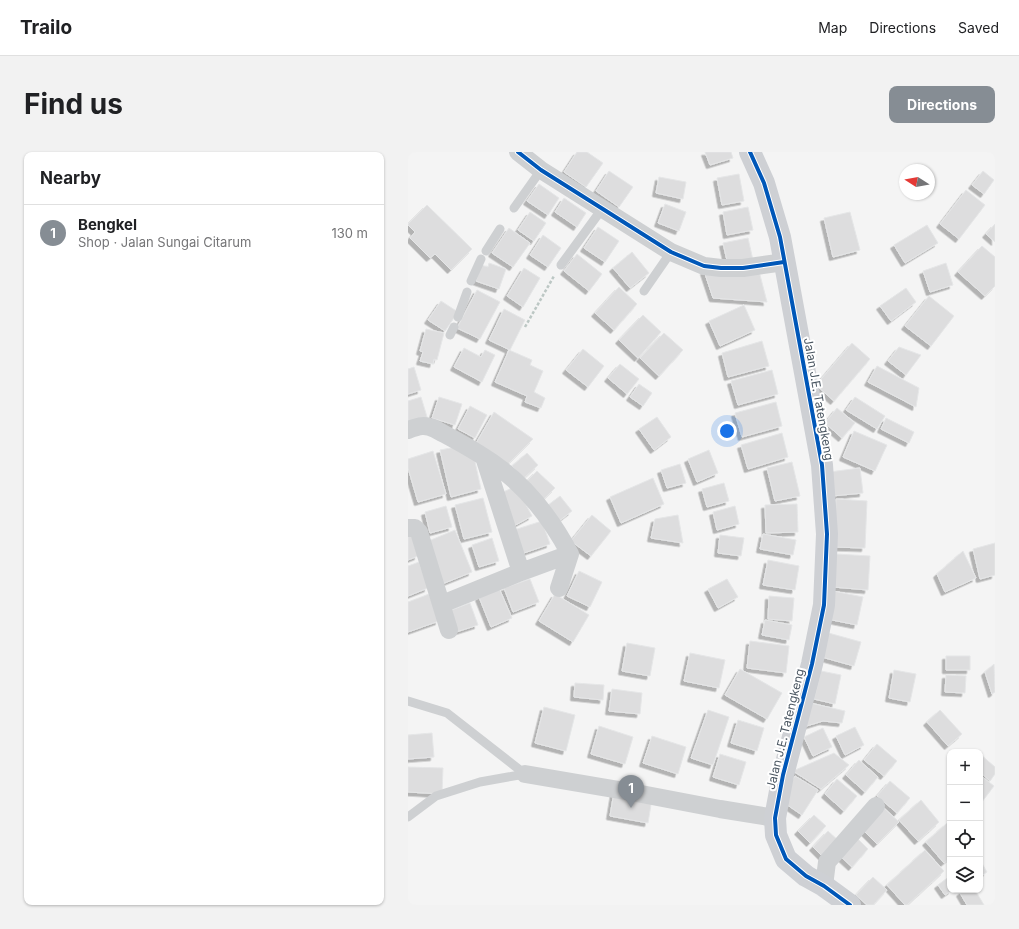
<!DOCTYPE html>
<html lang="en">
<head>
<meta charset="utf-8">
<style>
  body { margin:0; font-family:Inter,sans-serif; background:#f2f2f2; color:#202124 }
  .controls { position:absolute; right:12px; bottom:12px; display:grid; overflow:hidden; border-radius:8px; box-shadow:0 1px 3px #0004 }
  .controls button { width:36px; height:36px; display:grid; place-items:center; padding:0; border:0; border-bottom:1px solid #e0e0e0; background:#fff; color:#202124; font:20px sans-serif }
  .compass { position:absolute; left:491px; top:12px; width:36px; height:36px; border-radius:50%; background:#fff; box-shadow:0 1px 3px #0004; rotate:281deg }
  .you { position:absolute; left:319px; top:279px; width:14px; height:14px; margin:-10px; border:3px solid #fff; border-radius:50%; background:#1a73e8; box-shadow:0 0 0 6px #1a73e833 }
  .badge { display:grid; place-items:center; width:26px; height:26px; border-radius:50%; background:#868d94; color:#fff; font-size:13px; font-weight:700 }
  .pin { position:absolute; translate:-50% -33px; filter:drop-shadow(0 1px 2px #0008) }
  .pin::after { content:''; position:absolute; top:21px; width:14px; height:12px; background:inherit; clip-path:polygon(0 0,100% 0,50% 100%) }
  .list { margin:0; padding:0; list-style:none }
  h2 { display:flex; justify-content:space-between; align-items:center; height:52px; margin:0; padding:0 16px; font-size:17px }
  h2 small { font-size:13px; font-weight:400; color:#757577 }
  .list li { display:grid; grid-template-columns:26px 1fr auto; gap:12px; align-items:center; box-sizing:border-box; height:56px; padding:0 16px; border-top:1px solid #e0e0e0 }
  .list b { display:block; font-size:15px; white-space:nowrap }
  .list p { margin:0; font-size:13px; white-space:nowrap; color:#757577 }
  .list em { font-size:13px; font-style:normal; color:#757577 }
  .icon { flex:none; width:22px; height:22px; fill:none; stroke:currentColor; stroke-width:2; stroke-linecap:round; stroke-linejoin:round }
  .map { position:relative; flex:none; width:587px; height:753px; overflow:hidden; border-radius:8px }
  header { display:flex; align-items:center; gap:24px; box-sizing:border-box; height:56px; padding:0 20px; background:#fff; border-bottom:1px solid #e0e0e0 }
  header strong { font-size:19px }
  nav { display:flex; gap:22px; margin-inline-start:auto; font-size:14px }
  .intro { display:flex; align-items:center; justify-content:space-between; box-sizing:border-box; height:96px; padding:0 24px }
  h1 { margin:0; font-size:28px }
  .button { padding:10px 18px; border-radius:8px; background:#868d94; color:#fff; font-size:14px; font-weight:700 }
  main { display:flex; gap:24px; padding:0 24px }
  aside { flex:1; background:#fff; border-radius:8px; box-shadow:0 1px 3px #0004 }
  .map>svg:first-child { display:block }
</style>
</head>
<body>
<header>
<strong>Trailo</strong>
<nav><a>Map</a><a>Directions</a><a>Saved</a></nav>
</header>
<div class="intro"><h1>Find us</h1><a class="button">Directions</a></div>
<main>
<aside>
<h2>Nearby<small></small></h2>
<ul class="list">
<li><span class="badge">1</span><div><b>Bengkel</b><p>Shop · Jalan Sungai Citarum</p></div><em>130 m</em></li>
</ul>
</aside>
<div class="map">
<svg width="587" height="753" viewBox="0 0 587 753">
  <defs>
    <filter id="shadow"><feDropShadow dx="-3.5" dy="3.5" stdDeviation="0" flood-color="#0004"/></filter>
  </defs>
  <rect width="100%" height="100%" fill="#f4f4f4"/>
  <path fill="#ddddde" stroke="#e5e6e7" filter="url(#shadow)" d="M169 0H179L195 11 178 35 156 20Z
    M297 0H323L325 6 302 13Z
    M201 19 225 35 211 55 188 39Z
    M575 19 586 28 576 42 564 33Z
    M331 22 336 49 314 53 309 26Z
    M251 25 278 30 275 47 248 41Z
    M131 32 151 46 140 63 119 49Z
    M558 38 577 53 551 87 532 72Z
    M156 46 178 61 169 75 147 60Z
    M257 52 278 60 271 79 250 71Z
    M19 53 64 97 43 118 27 102 22 106 2 86 7 80 0 73V72Z
    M340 55 345 78 319 83 315 60Z
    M122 60 138 71 126 89 110 78Z
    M442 60 452 98 425 105 416 66Z
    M587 72V90L578 82Z
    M519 73 530 91 497 111 486 93Z
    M190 75 211 89 197 110 176 96Z
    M101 76 122 91 105 115 84 101Z
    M135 83 153 96 140 115 122 103Z
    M340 86 345 108 320 113 315 91Z
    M574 94 587 105V134L577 144 550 120Z
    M224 100 241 121 222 136 205 116Z
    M169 102 194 122 181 139 156 119Z
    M81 111 98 117 91 137 68 129 73 113 80 115Z
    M538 111 545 133 522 140 515 119Z
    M116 116 132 126 115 155 99 144Z
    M296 119H351L359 150 305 146Z
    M211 135 229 152 206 178 187 161Z
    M498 136 508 150 483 169 472 154Z
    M69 138 92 150 72 187 49 176Z
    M521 144 546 164 523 194 497 174Z
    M33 149 50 160 37 179 20 168Z
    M336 153 347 178 312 194 301 169Z
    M96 157 117 168 102 198 81 188Z
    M235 163 253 180 230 206 211 188Z
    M18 177 36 181 29 208 26 207 25 212 12 209 15 200 12 199Z
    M256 181 275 198 251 224 232 206Z
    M354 189 361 214 320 225 314 201Z
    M444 191 462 207 426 249 408 233Z
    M491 195 513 203 498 223 480 209Z
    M56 196 73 205 77 198 87 203 74 230 46 215Z
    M175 197 196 214 180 235 158 218Z
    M101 198 124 208 122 213 135 219 126 240 137 246 133 256 117 250 119 244 87 230Z
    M212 212 231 227 219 242 200 226Z
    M469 214 511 236 508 255 460 230Z
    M6 215 13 238 0 242V217Z
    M364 218 370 242 330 253 323 229Z
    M231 232 244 241 235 254 222 245Z
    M13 245 20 268 0 274V249Z
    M31 245 54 252 47 273 24 266Z
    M447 245 477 264 469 277 438 258Z
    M368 250 374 274 334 285 327 261Z
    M62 254 79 263 67 286 50 277Z
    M429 256 447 271 434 286 417 271Z
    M86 260 125 287 100 312 67 293Z
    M249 265 263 285 246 298 231 277Z
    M478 266 506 280 501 291 473 277Z
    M446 279 479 293 467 319 435 305Z
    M374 281 380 305 340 317 333 293Z
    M48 295 66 305 73 337 43 345 32 298Z
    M301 298 310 321 289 330 280 307Z
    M25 299 38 342 10 350 0 316V307Z
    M119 301 130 313 116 326 104 314Z
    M384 310 392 344 367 349 359 316Z
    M272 312 278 331 259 336 253 318Z
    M452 316 455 341 424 344 421 320Z
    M129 319 147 336 134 349 116 332Z
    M245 326 256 352 213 371 202 345Z
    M316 331 321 349 299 355 294 337Z
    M108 334 124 364 102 376 91 342Z
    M152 344 164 359 151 369 139 354Z
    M75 346 84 380 56 387 47 353Z
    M428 347 459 349 457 396 426 395Z
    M389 352 390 380 358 381 357 353Z
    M38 354 44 375 22 381 17 360Z
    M327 354 331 372 309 378 305 360Z
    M184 363 203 379 183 404 163 389Z
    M270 363 275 391 243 386 247 367Z
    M134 369 142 392 113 402 106 378Z
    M1 377 10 404 0 408V378Z
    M47 378 64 420 34 432 18 390Z
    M355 382 388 388 385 403 352 397Z
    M312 383 336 386 333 404 310 401Z
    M84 386 91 409 71 415 64 393Z
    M587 391V423L572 427 565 397Z
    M555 399 568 426 537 440 529 422Z
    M428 402 462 404 460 438 425 435Z
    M360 408 391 414 387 438 355 433Z
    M11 410 20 436 0 444V414Z
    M171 419 194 430 182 455 159 444Z
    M122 427 131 450 105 460 96 436Z
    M319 427 330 445 310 456 300 437Z
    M91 436 104 466 83 475 71 445Z
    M425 439 455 445 449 473 419 467Z
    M21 442 31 469 0 480V450Z
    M147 442 181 463 165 490 131 469Z
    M361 444 386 446 384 469 360 467Z
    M62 451 70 473 48 480 41 459Z
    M357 468 384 473 381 488 354 483Z
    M417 480 453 490 446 514 410 504Z
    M342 489 381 494 378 521 339 516Z
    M219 491 247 496 242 524 214 519Z
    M282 501 317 508 311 536 276 529Z
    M538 504H562V518H538Z
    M586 512 587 540 584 542 577 520Z
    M332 517 374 541 359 567 317 543Z
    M486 518 508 522 502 550 481 546Z
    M413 519 433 523 427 552 406 547Z
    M538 523 558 524 557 541 537 540Z
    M167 531 196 533 195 548 166 545Z
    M204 537 234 541 232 562 201 559Z
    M398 550 437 559 434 571 415 569 392 576Z
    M136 555 167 563 158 599 127 591Z
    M300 558 321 565 305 613 283 606Z
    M532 558 554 582 540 594 519 570Z
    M330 568 356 576 349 599 323 591Z
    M191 574 225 585 217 612 183 602Z
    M447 575 456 593 437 603 428 584Z
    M415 576 424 595 405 604 396 585Z
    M24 581 26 605 0 607V583Z
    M244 584 278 595 270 622 235 611Z
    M469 592 489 609 476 624 456 608Z
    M426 601 441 613 413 637 385 619Z
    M312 602 338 610 331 633 305 625Z
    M572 602 587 615V622L582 629 572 620Z
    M451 608 470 625 457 640 438 623Z
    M0 615 35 616 34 642 0 640Z
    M572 623 586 634 573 651 572 650Z
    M387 624 410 638 394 663 372 648Z
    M429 627 449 644 436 659 417 642Z
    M482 629 502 646 489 661 469 644Z
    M206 640 244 647 240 671 202 664Z
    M513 648 531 670 510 689 491 668Z
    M476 656 491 670 469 692 455 678Z
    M406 663 418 674 402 691 390 679Z
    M539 671 542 674V706L536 711 518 690Z
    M420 679 432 690 417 707 405 695Z
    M447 684 460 697 444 715 430 702Z
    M517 698 536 719 499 753H497L479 733Z
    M572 708 579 720 572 725Z
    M542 724V738H544L537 743 530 733Z
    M465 725 479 738 465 753H459L448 743Z
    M556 738H567L576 753H559L552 741Z"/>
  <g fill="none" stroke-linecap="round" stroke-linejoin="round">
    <path stroke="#bcc7c4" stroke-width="2.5" stroke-dasharray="3 2" stroke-linecap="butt" d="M117 175 146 124"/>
    <path stroke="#ced0d2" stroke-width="9" d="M106 56 133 18
      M78 99 92 77
      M153 113 194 57
      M63 129 73 107
      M236 139 263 100
      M50 165 59 140
      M42 183 46 175
      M0 549 39 561 117 622
      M0 665 28 644 72 630 117 622"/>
    <path stroke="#ced0d2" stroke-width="18" d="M110 0 133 18 263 100 296 114 313 116H335L376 110
      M0 278C11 274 16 272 27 277 49 289 73 301 93 317 122 339 145 370 162 402L113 420
      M0 376H7L11 380 41 478
      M151 436 162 402
      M34 452 113 420 76 305
      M117 622 223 640 312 657 367 666
      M416 734 419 710 468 654"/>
    <path stroke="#ced0d4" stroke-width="22" d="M342 0 356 31 372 85 414 313 419 382 416 453 404 512 375 623 367 666 368 683 378 707 398 724 416 734 442 753"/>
    <g stroke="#fff" stroke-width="6">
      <path id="cycleway" d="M110 0 133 18 263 100 296 114 313 116H335L376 110
        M342 0 356 31 372 85 414 313 419 382 416 453 404 512 375 623 367 666 368 683 378 707 398 724 416 734 442 753"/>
    </g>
    <use href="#cycleway" stroke="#0057b8" stroke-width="4"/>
  </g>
  <g text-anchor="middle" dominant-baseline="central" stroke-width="4" stroke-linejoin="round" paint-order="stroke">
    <g font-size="12" fill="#4a5661" stroke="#fff">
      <text transform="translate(411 247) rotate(80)">Jalan J.E. Tatengkeng</text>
      <text transform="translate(377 577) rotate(-76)">Jalan J.E. Tatengkeng</text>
    </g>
  </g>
</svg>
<div class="controls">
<button>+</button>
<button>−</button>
<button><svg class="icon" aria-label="locate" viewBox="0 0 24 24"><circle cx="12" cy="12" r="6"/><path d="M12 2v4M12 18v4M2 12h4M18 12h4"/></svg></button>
<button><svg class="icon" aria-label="layers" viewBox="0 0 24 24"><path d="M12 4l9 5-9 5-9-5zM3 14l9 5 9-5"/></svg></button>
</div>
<svg class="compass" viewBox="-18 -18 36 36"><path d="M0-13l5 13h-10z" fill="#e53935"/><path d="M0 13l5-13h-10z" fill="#757577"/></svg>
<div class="you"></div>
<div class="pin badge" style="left:223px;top:656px">1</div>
</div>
</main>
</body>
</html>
